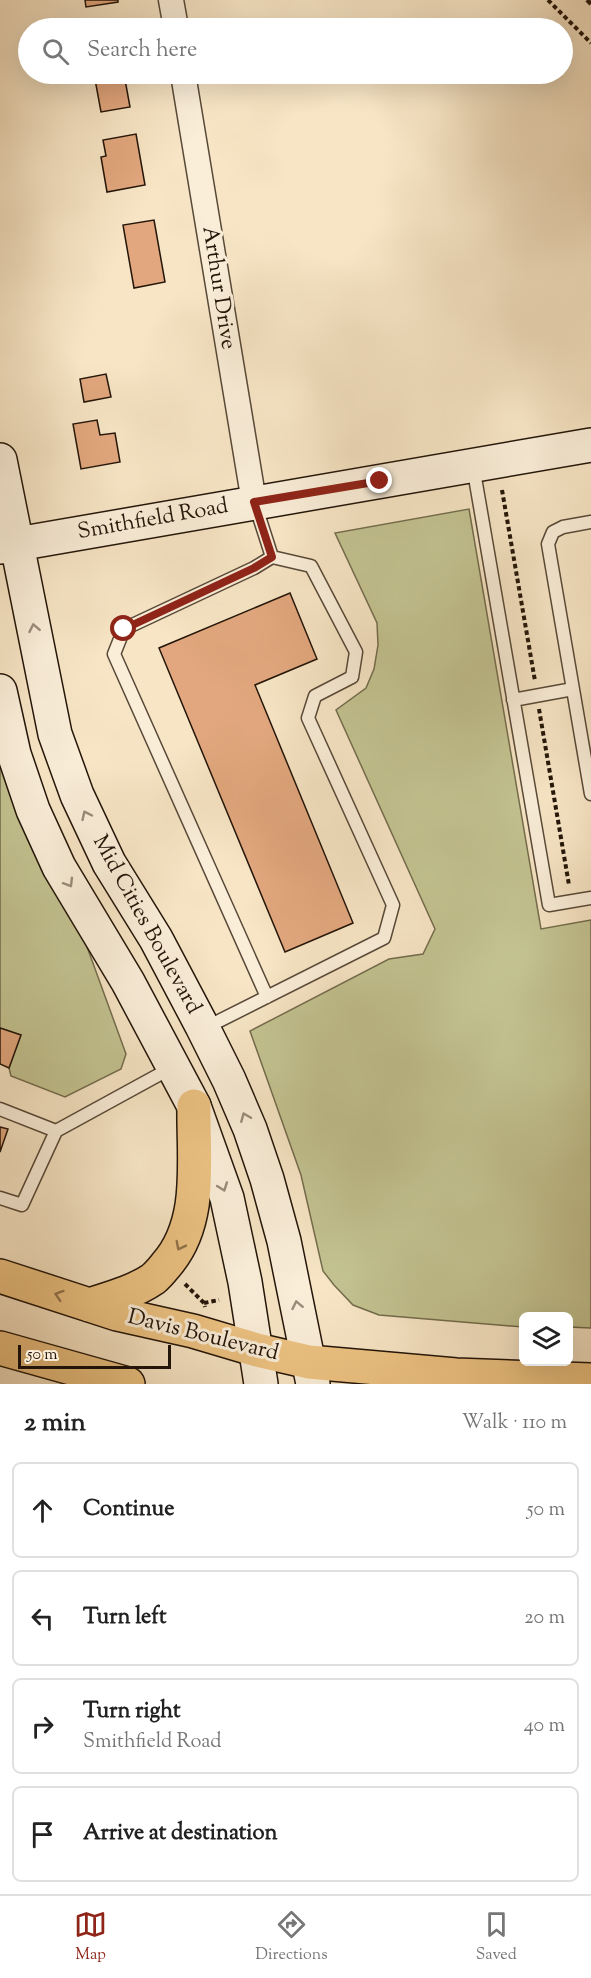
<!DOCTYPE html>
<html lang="en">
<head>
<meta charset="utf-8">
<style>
  body { margin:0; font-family:"Sorts Mill Goudy",serif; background:#f2f2f2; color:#222 }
  .controls { position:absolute; right:18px; bottom:18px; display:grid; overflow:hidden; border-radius:9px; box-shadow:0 6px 24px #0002 }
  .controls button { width:54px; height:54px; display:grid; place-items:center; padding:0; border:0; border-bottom:2px solid #e0e0e0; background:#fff; color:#222; font:30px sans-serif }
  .scale { position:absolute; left:18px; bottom:15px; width:153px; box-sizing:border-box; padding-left:6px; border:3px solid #231509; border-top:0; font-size:16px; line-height:21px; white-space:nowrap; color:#231509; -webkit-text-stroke:4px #faeed9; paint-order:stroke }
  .stop { position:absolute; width:18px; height:18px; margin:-14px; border:4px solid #8f2418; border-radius:50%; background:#fff }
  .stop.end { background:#8f2418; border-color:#fff; box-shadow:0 2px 6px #0008 }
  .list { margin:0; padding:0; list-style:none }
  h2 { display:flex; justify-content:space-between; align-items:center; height:78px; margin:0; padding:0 24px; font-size:26px }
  h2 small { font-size:20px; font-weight:400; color:#767676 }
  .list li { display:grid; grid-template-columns:39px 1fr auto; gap:18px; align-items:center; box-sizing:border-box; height:96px; margin:0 12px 12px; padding:0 12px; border:2px solid #e0e0e0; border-radius:9px }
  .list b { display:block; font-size:22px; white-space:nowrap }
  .list p { margin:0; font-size:20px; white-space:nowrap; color:#767676 }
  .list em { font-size:20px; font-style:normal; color:#767676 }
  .icon { flex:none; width:33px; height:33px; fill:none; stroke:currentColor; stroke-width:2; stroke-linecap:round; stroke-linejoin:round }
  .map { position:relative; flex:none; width:591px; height:1384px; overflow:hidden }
  .search { position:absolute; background:#fff; box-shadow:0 6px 24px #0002; left:18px; right:18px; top:18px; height:66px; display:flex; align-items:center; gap:15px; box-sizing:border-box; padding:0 21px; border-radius:33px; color:#767676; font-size:22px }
  .sheet { height:510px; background:#fff }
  nav { display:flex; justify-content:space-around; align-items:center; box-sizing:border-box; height:84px; border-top:2px solid #e0e0e0; background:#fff; font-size:16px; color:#767676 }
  nav a { display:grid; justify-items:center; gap:3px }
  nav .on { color:#8f2418 }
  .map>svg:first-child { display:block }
</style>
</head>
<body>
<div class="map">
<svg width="591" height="1384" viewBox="0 0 591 1384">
  <rect width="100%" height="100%" fill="#f7e5c5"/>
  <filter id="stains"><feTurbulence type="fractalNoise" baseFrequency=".00333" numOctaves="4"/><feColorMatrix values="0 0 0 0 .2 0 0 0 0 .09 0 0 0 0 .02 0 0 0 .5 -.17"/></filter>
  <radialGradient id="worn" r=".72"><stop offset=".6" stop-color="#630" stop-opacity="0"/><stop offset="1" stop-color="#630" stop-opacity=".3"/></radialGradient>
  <path fill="#c3c391" stroke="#736c4d" stroke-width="1.5" d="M469 509 541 929 591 920V1328L569 1327 568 1316H524L523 1327 379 1315 353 1305 334 1285 323 1271 301 1175 250 1031 389 959 423 954 435 929 336 710 366 688 374 669 378 645 377 623 335 533Z
    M0 752 82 933 126 1054 121 1069 65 1097 11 1076 9 1068 21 1035 0 1028Z"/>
  <path fill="#e2a77e" stroke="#231509" stroke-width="1.5" d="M85 0H118V2L86 7Z
    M94 74H124L130 107 101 112Z
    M136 134 145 185 107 192 101 157 106 156 103 140Z
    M154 220 165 282 134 288 123 225Z
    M106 374 111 397 84 402 80 379Z
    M97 420 100 435 115 433 120 462 81 469 73 424Z
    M290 593 317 659 255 685 353 923 285 952 159 648Z
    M0 1028 21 1035 9 1068 0 1064Z
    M0 1127 8 1129 0 1152Z"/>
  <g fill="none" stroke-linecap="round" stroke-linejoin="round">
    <g stroke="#584938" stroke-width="15">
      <path id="service" d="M473 466 549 905 591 898
        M255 504 272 557
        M591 522 563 527 553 532 548 544 591 794
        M513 700 573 689
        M205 1028 384 938 393 905 308 718 315 696 352 677 356 652 311 566 272 557 254 568 124 629 114 654 267 997
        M0 1109 56 1131 173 1067
        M0 1198 22 1205 56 1131"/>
    </g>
    <g stroke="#584938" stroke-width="27">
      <path id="minor" d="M171 0 176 28
        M183 74 254 502"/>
    </g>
    <g stroke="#231509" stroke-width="36">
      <path id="secondary" d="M0 460 55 734 77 795 109 863 156 939 202 1026 229 1080 250 1129 267 1179 284 1241 313 1384
        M0 547 591 445
        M0 691 14 754 33 810 59 867 128 982 194 1106 227 1198 245 1282 261 1384"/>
    </g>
    <g stroke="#231509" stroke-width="36">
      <path id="primary" d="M0 1276 117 1314 193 1331 257 1350 309 1362 456 1375 591 1380
        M89 1305C111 1298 134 1292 153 1279 158 1275 162 1270 166 1265 204 1222 193 1159 194 1106
        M0 1348 128 1384"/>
    </g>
    <path stroke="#231509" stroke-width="4" stroke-dasharray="4.5 3" stroke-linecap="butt" d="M548 0 591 43
      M502 490 535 681
      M539 709 569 885
      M185 1284 204 1303 205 1307
      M204 1303 219 1300"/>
    <use href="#service" stroke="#faeed9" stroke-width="12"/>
    <use href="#minor" stroke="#faeed9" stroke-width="24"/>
    <use href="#secondary" stroke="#faeed9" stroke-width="33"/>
    <use href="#primary" stroke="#ecc282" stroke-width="33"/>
    <path stroke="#231509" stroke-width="4.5" stroke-dasharray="10 10" stroke-linecap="butt" d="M587 0 591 4"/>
  </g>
  <defs><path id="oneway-chevron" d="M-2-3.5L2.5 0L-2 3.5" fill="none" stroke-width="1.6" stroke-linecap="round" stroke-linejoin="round" transform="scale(1.5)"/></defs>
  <g stroke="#998c7b">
    <use href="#oneway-chevron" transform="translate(34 628) rotate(-101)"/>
    <use href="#oneway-chevron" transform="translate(86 815) rotate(-115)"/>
    <use href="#oneway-chevron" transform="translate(69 883) rotate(59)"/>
    <use href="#oneway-chevron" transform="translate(245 1117) rotate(-112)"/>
    <use href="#oneway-chevron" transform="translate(223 1187) rotate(70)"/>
    <use href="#oneway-chevron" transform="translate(297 1305) rotate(-102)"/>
  </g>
  <g stroke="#92744c">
    <use href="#oneway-chevron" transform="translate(180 1246) rotate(117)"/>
    <use href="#oneway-chevron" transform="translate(59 1295) rotate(-162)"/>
  </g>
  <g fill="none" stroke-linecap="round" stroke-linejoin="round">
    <path stroke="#8f2418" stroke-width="8" d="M124 629 254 568 272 557 254 502 380 481"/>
  </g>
  <g text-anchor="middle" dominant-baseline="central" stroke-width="6" stroke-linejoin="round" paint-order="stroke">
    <g font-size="22" fill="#231509" stroke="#faeed9">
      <text transform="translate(218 288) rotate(81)">Arthur Drive</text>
      <text transform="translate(153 520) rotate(-10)">Smithfield Road</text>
      <text transform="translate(146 925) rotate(61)">Mid Cities Boulevard</text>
      <text transform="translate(203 1336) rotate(14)">Davis Boulevard</text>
    </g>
  </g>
  <rect width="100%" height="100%" filter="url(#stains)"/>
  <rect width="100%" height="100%" fill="url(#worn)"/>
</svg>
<div class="controls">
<button><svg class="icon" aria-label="layers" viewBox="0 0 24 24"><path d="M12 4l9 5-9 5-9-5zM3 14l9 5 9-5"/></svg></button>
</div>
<div class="scale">50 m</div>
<div class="stop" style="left:124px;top:629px"></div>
<div class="stop end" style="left:380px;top:481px"></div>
<div class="search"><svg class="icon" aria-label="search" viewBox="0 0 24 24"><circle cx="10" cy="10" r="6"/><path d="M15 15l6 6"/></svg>Search here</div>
</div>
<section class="sheet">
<h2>2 min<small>Walk · 110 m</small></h2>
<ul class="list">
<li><svg class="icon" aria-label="ahead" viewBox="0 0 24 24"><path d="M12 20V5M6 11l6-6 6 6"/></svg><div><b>Continue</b></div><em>50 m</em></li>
<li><svg class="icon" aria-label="left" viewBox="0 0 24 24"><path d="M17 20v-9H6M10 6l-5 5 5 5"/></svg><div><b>Turn left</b></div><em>20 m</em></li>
<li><svg class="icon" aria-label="right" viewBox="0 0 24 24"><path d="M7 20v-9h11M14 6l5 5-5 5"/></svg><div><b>Turn right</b><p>Smithfield Road</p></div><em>40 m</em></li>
<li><svg class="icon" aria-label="arrive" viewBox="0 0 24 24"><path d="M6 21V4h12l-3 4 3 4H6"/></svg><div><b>Arrive at destination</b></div></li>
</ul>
</section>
<nav>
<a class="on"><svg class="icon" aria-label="map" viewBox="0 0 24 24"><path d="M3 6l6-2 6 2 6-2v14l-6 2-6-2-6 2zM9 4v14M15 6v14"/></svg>Map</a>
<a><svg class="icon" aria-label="directions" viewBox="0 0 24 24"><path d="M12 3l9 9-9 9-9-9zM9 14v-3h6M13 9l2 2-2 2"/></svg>Directions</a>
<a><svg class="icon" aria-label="saved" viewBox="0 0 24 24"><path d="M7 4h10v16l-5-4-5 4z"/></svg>Saved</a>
</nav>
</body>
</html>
